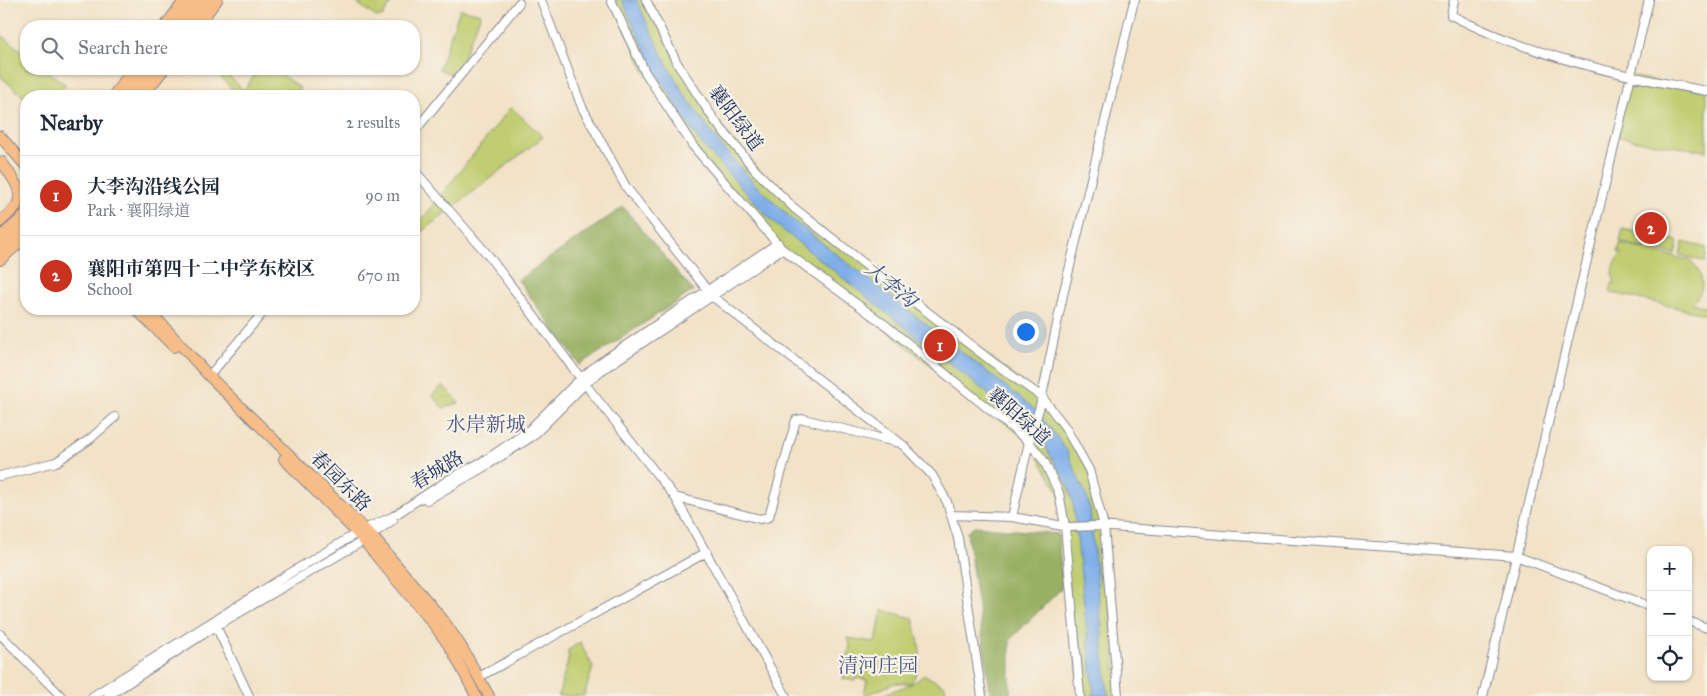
<!DOCTYPE html>
<html lang="en">
<head>
<meta charset="utf-8">
<style>
  body { margin:0; font-family:"IM FELL Great Primer","Noto Serif SC",serif; background:#f6f6f7; color:#1f2937 }
  .controls { position:absolute; right:15px; bottom:15px; display:grid; overflow:hidden; border-radius:10px; box-shadow:0 1px 4px #0004 }
  .controls button { width:45px; height:45px; display:grid; place-items:center; padding:0; border:0; border-bottom:1px solid #e0e1e3; background:#fff; color:#1f2937; font:25px sans-serif }
  .you { position:absolute; left:1025px; top:331px; width:18px; height:18px; margin:-12px; border:4px solid #fff; border-radius:50%; background:#1a73e8; box-shadow:0 0 0 8px #1a73e833 }
  .badge { display:grid; place-items:center; width:32px; height:32px; border-radius:50%; background:#c8321e; color:#fff; font-size:16px; font-weight:700 }
  .pin { position:absolute; translate:-50% -50%; border:2px solid #fff; box-shadow:0 1px 5px #0006 }
  .list { margin:0; padding:0; list-style:none }
  h2 { display:flex; justify-content:space-between; align-items:center; height:65px; margin:0; padding:0 20px; font-size:21px }
  h2 small { font-size:16px; font-weight:400; color:#747a83 }
  .list li { display:grid; grid-template-columns:32px 1fr auto; gap:15px; align-items:center; box-sizing:border-box; height:80px; padding:0 20px; border-top:1px solid #e0e1e3 }
  .list b { display:block; font-size:19px; white-space:nowrap }
  .list p { margin:0; font-size:16px; white-space:nowrap; color:#747a83 }
  .list em { font-size:16px; font-style:normal; color:#747a83 }
  .icon { flex:none; width:28px; height:28px; fill:none; stroke:currentColor; stroke-width:2; stroke-linecap:round; stroke-linejoin:round }
  .map { position:relative; flex:none; width:1707px; height:696px; overflow:hidden }
  .search { position:absolute; background:#fff; box-shadow:0 1px 4px #0004; left:20px; top:20px; width:400px; height:55px; display:flex; align-items:center; gap:12px; box-sizing:border-box; padding:0 18px; border-radius:20px; color:#747a83; font-size:19px }
  .panel { position:absolute; background:#fff; box-shadow:0 1px 4px #0004; left:20px; top:90px; width:400px; height:225px; border-radius:20px }
  .map>svg:first-child { display:block }
</style>
</head>
<body>
<div class="map">
<svg width="1707" height="696" viewBox="0 0 1707 696">
  <rect width="100%" height="100%" fill="#f7f3e8"/>
  <filter id="ink" filterUnits="userSpaceOnUse"><feTurbulence type="fractalNoise" baseFrequency=".02" numOctaves="2"/><feDisplacementMap in="SourceGraphic" scale="10" xChannelSelector="R" yChannelSelector="G"/><feConvolveMatrix kernelMatrix="1 2 1 2 8 2 1 2 1" color-interpolation-filters="sRGB"/></filter>
  <filter id="wash" filterUnits="userSpaceOnUse"><feTurbulence type="fractalNoise" baseFrequency=".0096" numOctaves="4" result="noise"/><feDisplacementMap in="SourceGraphic" scale="20" xChannelSelector="R" yChannelSelector="G"/><feGaussianBlur stdDeviation="1.12" result="paint"/><feColorMatrix in="noise" values="0 0 0 0 0 0 0 0 0 0 0 0 0 0 0 0 0 1.4 0 .05"/><feComposite in="paint" operator="in"/></filter>
  <g filter="url(#wash)">
    <rect width="100%" height="100%" fill="#f2e2c6"/>
    <path fill="#c0cd6f" stroke="#6e7e66" d="M353 0H393L382 17H376Z
      M611 0H646L677 63 715 121 794 208 1042 397 1089 470 1104 526 1118 696H1080L1059 493 1029 442 782 249 693 146 645 72Z
      M460 9 481 14 455 76 439 69Z
      M0 34 26 54V69H45L66 85 54 96H26V99L0 76Z
      M213 69H221L244 90 259 69H274L300 88 293 96H239Z
      M1631 76 1707 91V151L1643 142 1616 136Z
      M511 107 543 137 420 233 415 228Z
      M1623 229 1649 235 1646 249 1620 242Z
      M1652 235 1678 241 1675 254 1649 248Z
      M1683 242 1707 248 1705 262 1680 255Z
      M1620 244 1689 260C1704 272 1707 290 1692 303L1707 307V315L1610 292 1612 283H1615C1610 272 1615 262 1622 253L1618 252Z
      M443 385 459 403 443 408 432 395Z
      M882 610 913 618C919 643 926 660 911 683H895L864 696 867 680 856 678 855 681 843 679 850 646 848 638 874 642 876 641Z
      M580 642 593 667 584 696H558L569 657 567 651Z
      M924 675 945 686 947 696H881C895 688 912 687 924 675Z"/>
    <path fill="#98b062" stroke="#5a7060" d="M623 207 693 291 580 365 518 280Z
      M974 526 1058 534 1062 584 1061 589 1010 640V696H991L967 532Z"/>
    <path fill="#7faee9" stroke="#4d6ea4" d="M622 0H636L666 63 684 94 720 145 754 183 794 221 1032 407 1051 429 1067 451 1087 498 1090 510 1108 696H1094L1073 502 1067 483 1040 438 1021 420 774 223 699 141 654 69Z"/>
  </g>
  <g filter="url(#ink)">
    <g fill="none" stroke-linecap="round" stroke-linejoin="round">
      <g stroke="#868892" stroke-width="10">
        <path id="minor" d="M541 0 582 107 626 187 712 296 904 446 932 475 947 502 958 538 982 696
          M611 0 645 72 693 146 782 249 888 327 1029 442 1044 461 1059 493 1065 526 1080 696
          M646 0 677 63 715 121 756 171 794 208 862 262 994 363 1042 397 1065 427 1089 470 1104 526 1118 696
          M1135 0 1133 5 1063 295 1040 406 1029 442 1012 517 1069 527 1098 526 1516 556 1651 607
          M1454 0 1451 15C1525 54 1624 77 1707 91
          M414 132 519 3
          M414 170 488 255 585 384 675 497 786 696
          M209 376 266 309
          M0 476 56 462 90 439 115 417
          M675 497 760 519 769 517 796 420 804 419 895 442
          M427 500 489 464 533 436 585 384 602 370 782 249
          M951 515 1012 517
          M1688 621 1707 628
          M216 626 249 696
          M0 634 61 696
          M479 677 707 552
          M93 696 292 572 364 529 392 517 448 480 487 459 528 431 581 378 598 364 778 243
          M108 696 216 626 363 541 393 520
          M1483 696 1649 0"/>
      </g>
      <g stroke="#868892" stroke-width="12">
        <path id="major" d="M165 26 185 0
          M197 26 217 0
          M113 96 133 69
          M143 96 164 69
          M0 136 26 166
          M0 222C5 217 13 211 17 205 25 190 9 174 2 162
          M0 260 26 237
          M136 309 174 347
          M148 309 209 376 371 535 444 621 461 646 489 696
          M284 459 357 533 435 626 452 650 476 696"/>
      </g>
      <g stroke="#868892" stroke-width="14">
        <path id="highway" d="M176 26 196 0
          M188 26 208 0
          M123 96 144 69
          M134 96 155 69
          M0 238 26 215
          M0 249 26 226"/>
      </g>
      <use href="#minor" stroke="#fff" stroke-width="8"/>
      <use href="#major" stroke="#f7bd88" stroke-width="10"/>
      <use href="#highway" stroke="#f7bd88" stroke-width="11"/>
    </g>
  </g>
  <g text-anchor="middle" dominant-baseline="central" stroke-width="4.5" stroke-linejoin="round" paint-order="stroke">
    <g font-size="19" fill="#1b2f5e" stroke="#f7f3e8">
      <text transform="translate(736 118) rotate(53)">襄阳绿道</text>
      <text transform="translate(1019 416) rotate(42)">襄阳绿道</text>
      <text transform="translate(437 470) rotate(-31)">春城路</text>
      <text transform="translate(341 481) rotate(45)">春园东路</text>
    </g>
    <g font-size="20" font-style="italic" fill="#395588" stroke="#f7f3e8">
      <text transform="translate(891 284) rotate(39)">大李沟</text>
    </g>
    <g font-size="20" fill="#4c5685" stroke="#f7f3e8">
      <text x="486" y="424">水岸新城</text>
      <text x="878" y="665">清河庄园</text>
    </g>
  </g>
</svg>
<div class="controls">
<button>+</button>
<button>−</button>
<button><svg class="icon" aria-label="locate" viewBox="0 0 24 24"><circle cx="12" cy="12" r="6"/><path d="M12 2v4M12 18v4M2 12h4M18 12h4"/></svg></button>
</div>
<div class="you"></div>
<div class="pin badge" style="left:940px;top:345px">1</div>
<div class="pin badge" style="left:1651px;top:228px">2</div>
<div class="search"><svg class="icon" aria-label="search" viewBox="0 0 24 24"><circle cx="10" cy="10" r="6"/><path d="M15 15l6 6"/></svg>Search here</div>
<section class="panel">
<h2>Nearby<small>2 results</small></h2>
<ul class="list">
<li><span class="badge">1</span><div><b>大李沟沿线公园</b><p>Park · 襄阳绿道</p></div><em>90 m</em></li>
<li><span class="badge">2</span><div><b>襄阳市第四十二中学东校区</b><p>School</p></div><em>670 m</em></li>
</ul>
</section>
</div>
</body>
</html>
